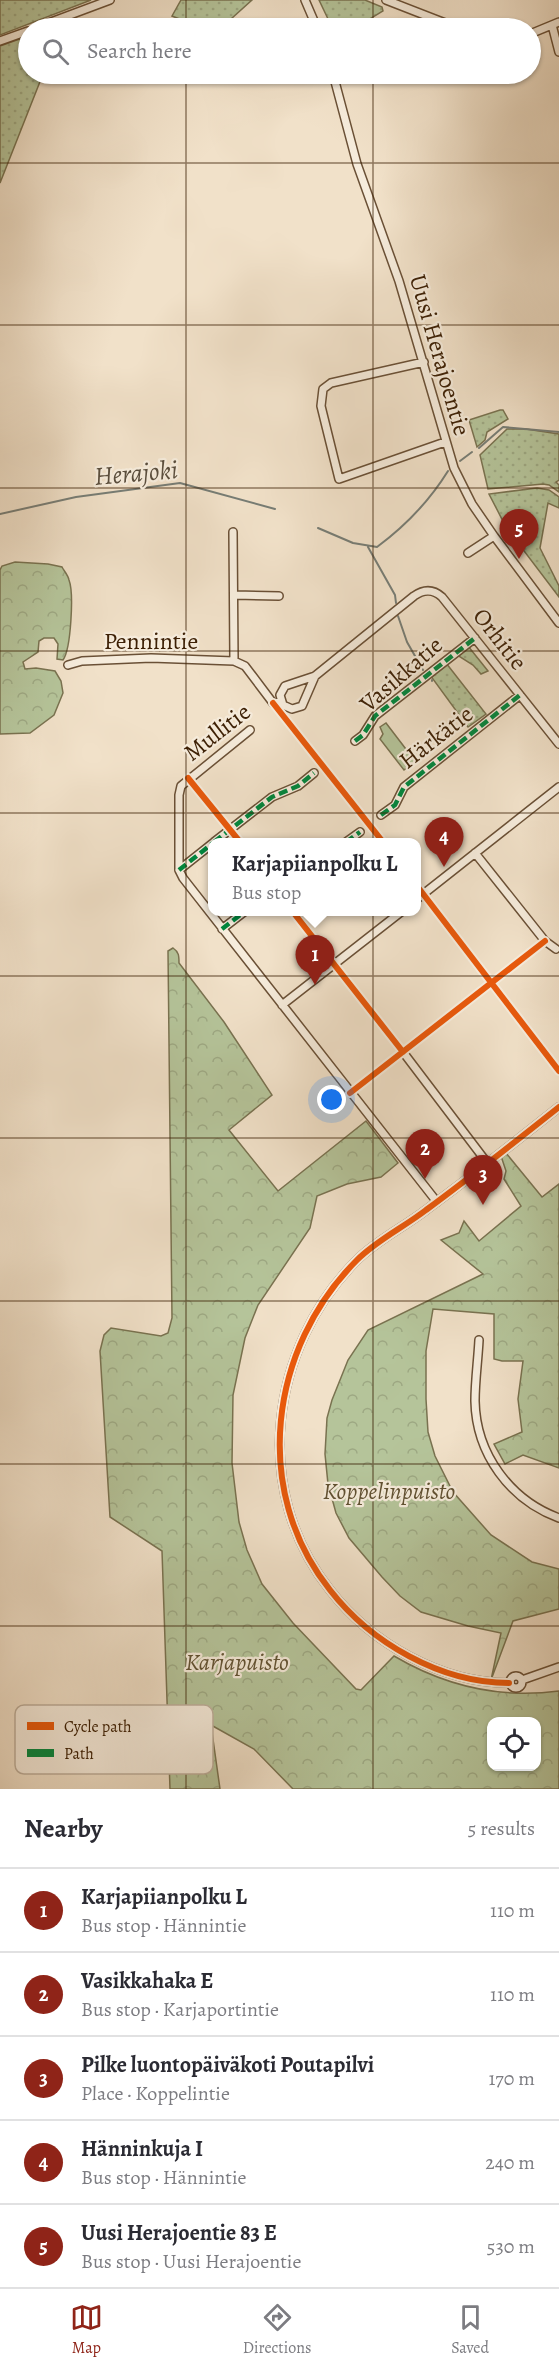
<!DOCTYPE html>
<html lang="en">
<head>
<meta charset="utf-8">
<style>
  body { margin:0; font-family:Alegreya,serif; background:#f7f7f7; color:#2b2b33 }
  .controls { position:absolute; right:18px; bottom:18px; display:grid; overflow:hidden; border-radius:12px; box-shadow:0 2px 4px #0004 }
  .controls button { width:54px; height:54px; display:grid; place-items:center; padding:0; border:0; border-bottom:2px solid #e1e1e2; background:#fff; color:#2b2b33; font:30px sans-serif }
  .you { position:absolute; left:332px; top:1100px; width:21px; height:21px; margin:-15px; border:4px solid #fff; border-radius:50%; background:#1a73e8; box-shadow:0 0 0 9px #1a73e833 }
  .badge { display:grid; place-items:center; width:39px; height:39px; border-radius:50%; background:#8f2418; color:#fff; font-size:20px; font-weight:700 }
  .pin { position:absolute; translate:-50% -50px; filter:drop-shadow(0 2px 3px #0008) }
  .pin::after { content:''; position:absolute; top:32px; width:21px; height:18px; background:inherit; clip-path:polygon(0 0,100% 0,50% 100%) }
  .popup { position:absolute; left:208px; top:838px; width:213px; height:78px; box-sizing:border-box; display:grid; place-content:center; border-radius:12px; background:#fff; filter:drop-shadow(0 2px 4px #0005); font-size:20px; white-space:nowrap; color:#7c7c81 }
  .popup b { font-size:22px; color:#2b2b33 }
  .popup::after { content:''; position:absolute; left:50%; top:100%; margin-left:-12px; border:12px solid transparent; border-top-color:#fff }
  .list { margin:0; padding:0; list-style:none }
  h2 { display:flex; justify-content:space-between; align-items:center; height:78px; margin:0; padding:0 24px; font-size:26px }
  h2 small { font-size:20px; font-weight:400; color:#7c7c81 }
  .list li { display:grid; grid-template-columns:39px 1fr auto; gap:18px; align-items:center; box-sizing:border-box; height:84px; padding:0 24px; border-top:2px solid #e1e1e2 }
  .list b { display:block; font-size:22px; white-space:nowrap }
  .list p { margin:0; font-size:20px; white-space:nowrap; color:#7c7c81 }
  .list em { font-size:20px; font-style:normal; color:#7c7c81 }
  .icon { flex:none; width:33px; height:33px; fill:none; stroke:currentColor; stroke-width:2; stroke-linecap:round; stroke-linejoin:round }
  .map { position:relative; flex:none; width:559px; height:1789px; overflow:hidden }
  .search { position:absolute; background:#fff; box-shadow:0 2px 4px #0004; left:18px; right:18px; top:18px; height:66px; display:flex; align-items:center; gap:15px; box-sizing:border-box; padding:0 21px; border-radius:33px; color:#7c7c81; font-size:22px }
  .sheet { height:498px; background:#fff }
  nav { display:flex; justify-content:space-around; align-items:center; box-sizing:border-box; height:84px; border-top:2px solid #e1e1e2; background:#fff; font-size:16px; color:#7c7c81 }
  nav a { display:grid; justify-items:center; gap:3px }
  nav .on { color:#8f2418 }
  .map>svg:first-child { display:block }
</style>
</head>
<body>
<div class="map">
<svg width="559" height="1789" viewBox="0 0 559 1789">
  <defs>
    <pattern id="grass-dots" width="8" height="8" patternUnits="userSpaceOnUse" patternTransform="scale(1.5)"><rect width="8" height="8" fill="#b5c49a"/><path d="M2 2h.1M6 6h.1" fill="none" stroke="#9da883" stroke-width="1.8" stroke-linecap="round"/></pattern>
    <pattern id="forest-crowns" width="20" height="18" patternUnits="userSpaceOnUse" patternTransform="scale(1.5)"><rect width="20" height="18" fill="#b5c49a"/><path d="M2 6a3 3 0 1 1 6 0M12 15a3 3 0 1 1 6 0" fill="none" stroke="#9da883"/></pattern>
  </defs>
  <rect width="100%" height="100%" fill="#f1e1c9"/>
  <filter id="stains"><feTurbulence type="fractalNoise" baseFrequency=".00333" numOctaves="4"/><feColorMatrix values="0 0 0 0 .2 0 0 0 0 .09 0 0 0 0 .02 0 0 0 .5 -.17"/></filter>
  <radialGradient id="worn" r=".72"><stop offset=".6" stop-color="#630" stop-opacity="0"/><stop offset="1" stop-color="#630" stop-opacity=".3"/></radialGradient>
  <path fill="url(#grass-dots)" stroke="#797250" stroke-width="1.5" d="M0 0H91L0 35Z
    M181 0H252L221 28H202L172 16Z
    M319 0H365L382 7 383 11 360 25 348 19 329 21Z
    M28 36V74H43L0 183V46Z
    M500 410H503L508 419 487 432 485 440 477 447 469 420Z
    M507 429H526L559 434V480L556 482 559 485V492L549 485 543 484 488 489 480 455Z
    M537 488 549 490 559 497V508L548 503 540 548 559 586V597L506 527 489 494Z
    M468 646 488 671 481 674 473 665 457 655Z
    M446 663 486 714 468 727 430 675Z"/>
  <path fill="url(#forest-crowns)" stroke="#797250" stroke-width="1.5" fill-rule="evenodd" d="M15 562 48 564 62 567C64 571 68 575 69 580 74 593 71 649 63 660L57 659 58 644 54 638H44L39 641 38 652 23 662 25 669 36 668 55 671 61 681 63 693 54 715 30 733 0 734V570L2 566Z
    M173 948C179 952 179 956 179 963L224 1022 272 1095 229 1130 278 1191 366 1121 398 1163 381 1177 347 1184 317 1196 310 1228 258 1305 245 1338 233 1395 232 1463 239 1522 247 1550 262 1584 293 1623 356 1689 361 1690 394 1656C445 1686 500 1699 559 1691V1789H293L254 1749 211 1725 220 1789H170L162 1551 110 1517 100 1351 104 1335 111 1328 161 1336 168 1333 172 1318 168 951ZM492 1722H536V1766H492Z
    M506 1153 542 1197 559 1184V1468L523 1455 505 1464 494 1444 522 1432 518 1399 523 1361H502L494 1359V1314L433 1309 426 1351V1399L428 1432 435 1456 453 1492 491 1535 532 1562 559 1569V1609L513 1621 491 1680 501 1633 468 1626 421 1612 400 1596 382 1577 349 1538 336 1513 328 1484 325 1454 327 1418 332 1400 348 1360 368 1330 483 1274 441 1240 459 1233 464 1221 479 1241 521 1206 504 1179 506 1171 501 1156Z"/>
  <path fill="#b5c49a" stroke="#797250" stroke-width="1.5" d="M386 723 415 761 404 770 380 739 383 734 380 727Z"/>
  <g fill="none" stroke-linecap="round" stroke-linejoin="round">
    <path stroke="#777d75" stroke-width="2" d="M479 448 503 427 559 432
      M460 461 472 452
      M0 514 76 497 180 483 275 509
      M318 528 353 543 377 547C404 527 430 500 448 471
      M368 547 395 595 396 603
      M398 616 407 642 423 670
      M432 680V681"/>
    <g stroke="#6a5036" stroke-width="10">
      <path id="street" d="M305 0 317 28
        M386 0 458 28
        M552 25 559 52
        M35 28 110 0
        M530 34 559 22
        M0 41 28 31
        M333 74 357 164 399 281 454 468 472 504 494 536 559 623
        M424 362 331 383 323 389 321 406 339 479 445 442
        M233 532 234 661
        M468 553 494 536
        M235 595 279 596
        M68 665 82 661 151 658 234 661 245 666 273 703 282 702
        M315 676 302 706 292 709 283 705 280 695 285 686 315 676 414 596C424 589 433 589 442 597L559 744
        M250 730 181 786 179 795V870L183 878 437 1202
        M355 741 363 735 375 716 475 638
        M381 815 395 805 404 787 520 695
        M214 842 272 797 298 786 314 773
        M346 842 360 832
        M475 853 545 941 556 949
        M179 870 213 843
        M417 899 559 787
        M222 929 244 912
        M282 1005 401 912
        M403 1052 488 1164
        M479 1340C478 1360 475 1381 475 1401 476 1454 510 1500 559 1518
        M510 1682a6 6 0 1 1 12 0a6 6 0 1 1-12 0Z
        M522 1680 559 1667
        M509 1683C441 1683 371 1643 330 1590 251 1491 269 1348 357 1260 377 1240 404 1227 426 1210 471 1177 515 1142 559 1107"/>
    </g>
    <use href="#street" stroke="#f6ecdc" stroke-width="7"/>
    <path stroke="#00873e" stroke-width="4.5" stroke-dasharray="9 4.5" stroke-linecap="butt" d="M355 741 363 735 375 716 475 638
      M381 815 395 805 404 787 520 695
      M214 842 272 797 298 786 314 773
      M346 842 360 832
      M179 870 213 843
      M222 929 244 912"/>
    <g stroke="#f6ecdc" stroke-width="10">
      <path id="cycleway" d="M273 703 383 842
        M188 778 240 842
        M417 886 559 1071
        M293 912 403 1052
        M350 1093 545 941
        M509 1683C441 1683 371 1643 330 1590 251 1491 269 1348 357 1260 377 1240 404 1227 426 1210 471 1177 515 1142 559 1107"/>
    </g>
    <use href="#cycleway" stroke="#e8590c" stroke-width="6"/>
  </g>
  <path fill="none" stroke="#3d2005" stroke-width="1.5" stroke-opacity="0.55" d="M186 0V28M373 0V28M186 74V1789M373 74V1789M0 163H559M0 325H559M0 488H559M0 651H559M0 813H559M0 976H559M0 1138H559M0 1301H559M0 1464H559M0 1626H559"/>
  <g text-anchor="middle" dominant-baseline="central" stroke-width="4.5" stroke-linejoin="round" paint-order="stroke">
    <g font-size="24" fill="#3d2005" stroke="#f6ecdc">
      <text transform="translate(440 355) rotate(74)">Uusi Herajoentie</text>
      <text transform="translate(500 639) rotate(52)">Orhitie</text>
      <text x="151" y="641">Pennintie</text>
      <text transform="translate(401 674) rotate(-41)">Vasikkatie</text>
      <text transform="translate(217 732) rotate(-38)">Mullitie</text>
      <text transform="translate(436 737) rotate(-38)">Härkätie</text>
    </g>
    <g font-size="24" font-style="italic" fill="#615132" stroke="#f6ecdc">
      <text x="389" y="1491">Koppelinpuisto</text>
      <text x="237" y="1662">Karjapuisto</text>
    </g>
    <g font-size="26" font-style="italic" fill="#5a4e3d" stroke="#f6ecdc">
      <text transform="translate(136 473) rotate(-5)">Herajoki</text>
    </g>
  </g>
  <rect x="15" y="1705" width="198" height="69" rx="9" fill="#f6ecdc" stroke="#beaf9c" stroke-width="1.5"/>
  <rect x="27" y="1722" width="27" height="8" fill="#e8590c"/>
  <rect x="27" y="1749" width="27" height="8" fill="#00873e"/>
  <g font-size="16" fill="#3d2005">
    <text x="64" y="1732">Cycle path</text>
    <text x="64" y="1759">Path</text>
  </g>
  <rect width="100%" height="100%" filter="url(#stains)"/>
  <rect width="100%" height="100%" fill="url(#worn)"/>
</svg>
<div class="controls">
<button><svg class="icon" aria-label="locate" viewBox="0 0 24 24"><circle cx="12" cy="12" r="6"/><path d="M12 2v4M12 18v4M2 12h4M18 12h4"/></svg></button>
</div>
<div class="you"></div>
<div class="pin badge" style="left:315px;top:985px">1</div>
<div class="popup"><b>Karjapiianpolku L</b>Bus stop</div>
<div class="pin badge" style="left:425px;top:1179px">2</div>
<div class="pin badge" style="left:483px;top:1205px">3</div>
<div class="pin badge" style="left:444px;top:867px">4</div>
<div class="pin badge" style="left:519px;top:559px">5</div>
<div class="search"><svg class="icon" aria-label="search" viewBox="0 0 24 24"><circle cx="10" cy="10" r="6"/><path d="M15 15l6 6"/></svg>Search here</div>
</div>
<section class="sheet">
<h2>Nearby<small>5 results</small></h2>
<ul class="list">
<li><span class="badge">1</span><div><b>Karjapiianpolku L</b><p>Bus stop · Hännintie</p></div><em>110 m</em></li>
<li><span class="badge">2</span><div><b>Vasikkahaka E</b><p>Bus stop · Karjaportintie</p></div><em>110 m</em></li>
<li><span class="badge">3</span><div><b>Pilke luontopäiväkoti Poutapilvi</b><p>Place · Koppelintie</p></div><em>170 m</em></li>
<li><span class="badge">4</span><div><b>Hänninkuja I</b><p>Bus stop · Hännintie</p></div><em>240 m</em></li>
<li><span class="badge">5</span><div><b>Uusi Herajoentie 83 E</b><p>Bus stop · Uusi Herajoentie</p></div><em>530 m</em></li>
</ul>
</section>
<nav>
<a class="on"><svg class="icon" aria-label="map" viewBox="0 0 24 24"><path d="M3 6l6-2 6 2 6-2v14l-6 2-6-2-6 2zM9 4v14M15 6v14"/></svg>Map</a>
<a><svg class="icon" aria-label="directions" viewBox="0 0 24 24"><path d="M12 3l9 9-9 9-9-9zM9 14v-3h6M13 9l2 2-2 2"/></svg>Directions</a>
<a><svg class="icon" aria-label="saved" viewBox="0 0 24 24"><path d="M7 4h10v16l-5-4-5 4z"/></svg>Saved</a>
</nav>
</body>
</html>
